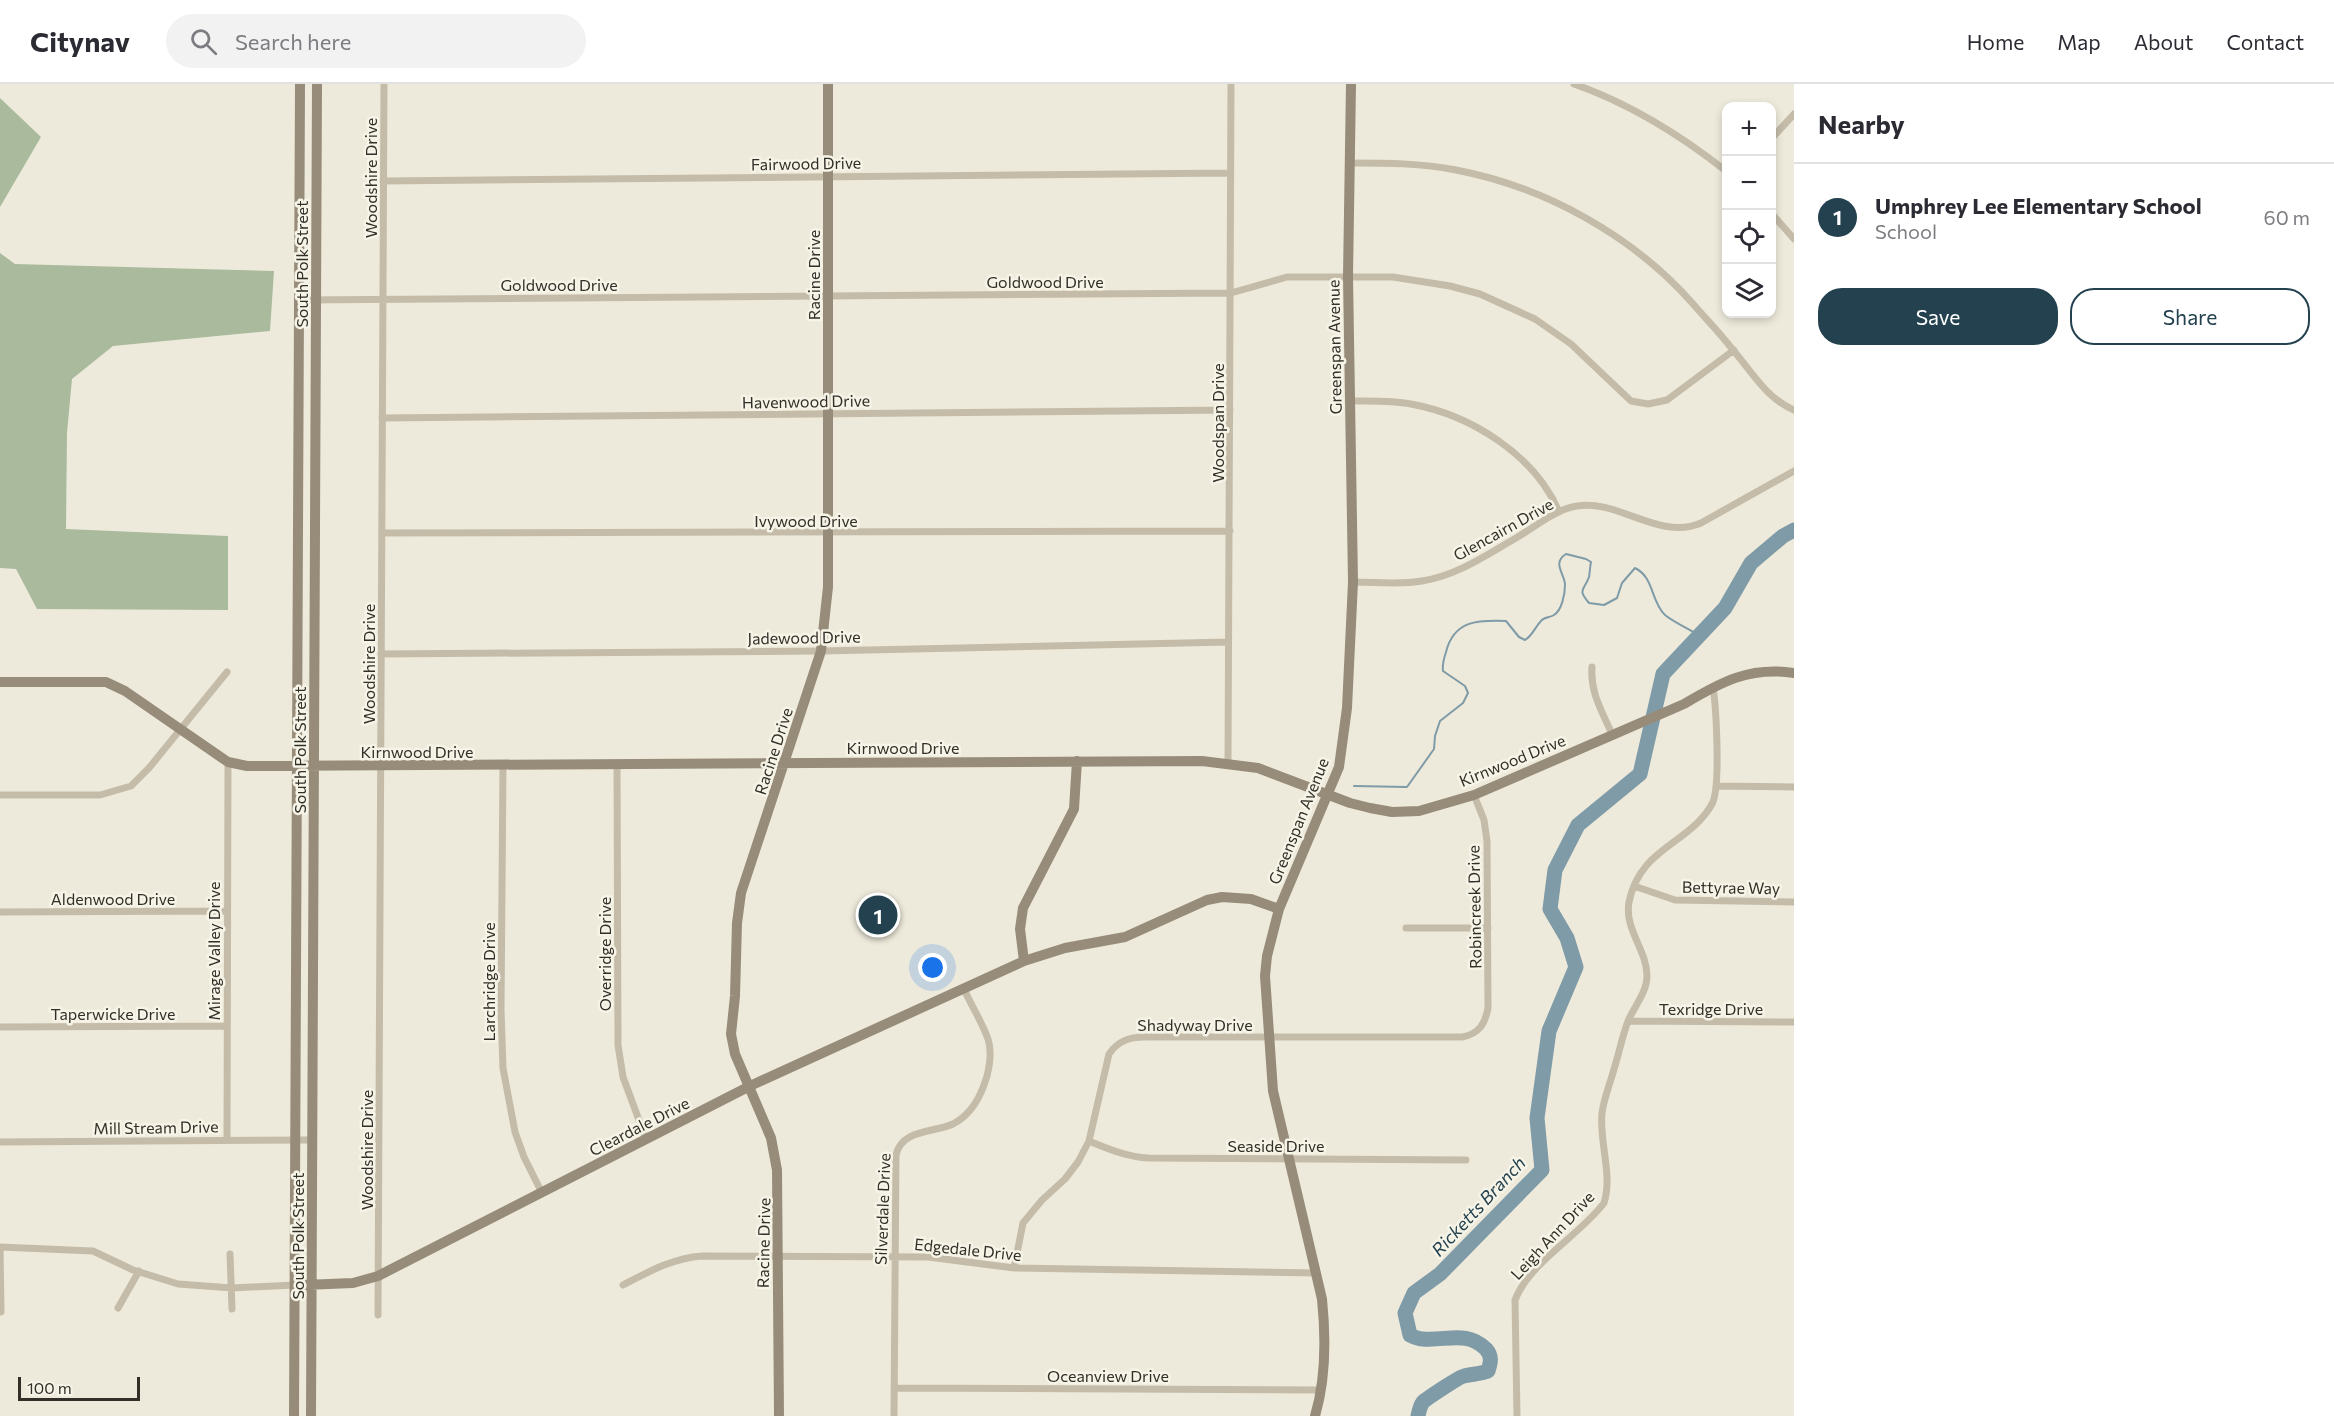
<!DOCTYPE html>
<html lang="en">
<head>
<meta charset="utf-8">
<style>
  body { margin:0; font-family:Commissioner,sans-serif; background:#f2f2f3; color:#2b2b33 }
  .controls { position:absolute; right:18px; top:18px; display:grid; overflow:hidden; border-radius:12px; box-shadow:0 3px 9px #0003 }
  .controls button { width:54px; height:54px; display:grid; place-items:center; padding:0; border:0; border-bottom:2px solid #e1e1e2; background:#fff; color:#2b2b33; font:30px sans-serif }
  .scale { position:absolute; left:18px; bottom:15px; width:122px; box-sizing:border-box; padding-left:6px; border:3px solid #322e28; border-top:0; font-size:16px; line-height:21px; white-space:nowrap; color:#322e28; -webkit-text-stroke:4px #f6f3e7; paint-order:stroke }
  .you { position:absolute; left:933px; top:884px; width:21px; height:21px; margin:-15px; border:4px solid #fff; border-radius:50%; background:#1a73e8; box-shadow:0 0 0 9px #1a73e833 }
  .badge { display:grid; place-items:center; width:39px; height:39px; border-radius:50%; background:#23414e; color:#fff; font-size:20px; font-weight:700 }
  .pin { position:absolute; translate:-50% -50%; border:3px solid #fff; box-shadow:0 2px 6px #0006 }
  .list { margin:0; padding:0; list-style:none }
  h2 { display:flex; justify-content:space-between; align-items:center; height:78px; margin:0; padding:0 24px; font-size:26px }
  h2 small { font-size:20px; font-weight:400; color:#7c7c81 }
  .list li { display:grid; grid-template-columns:39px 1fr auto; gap:18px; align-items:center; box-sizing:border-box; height:108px; padding:0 24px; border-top:2px solid #e1e1e2 }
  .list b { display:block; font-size:22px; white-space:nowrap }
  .list p { margin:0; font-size:20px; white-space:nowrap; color:#7c7c81 }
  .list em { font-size:20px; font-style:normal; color:#7c7c81 }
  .actions { display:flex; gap:12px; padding:18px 24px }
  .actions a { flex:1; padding:14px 0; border:2px solid #23414e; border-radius:24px; text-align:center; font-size:21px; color:#23414e }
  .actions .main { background:#23414e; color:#fff }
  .icon { flex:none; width:33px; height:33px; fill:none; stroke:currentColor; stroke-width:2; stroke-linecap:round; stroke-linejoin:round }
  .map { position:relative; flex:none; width:1794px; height:1332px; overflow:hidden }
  header { display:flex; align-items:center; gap:36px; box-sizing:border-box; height:84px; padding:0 30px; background:#fff; border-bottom:2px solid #e1e1e2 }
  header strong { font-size:28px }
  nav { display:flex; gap:33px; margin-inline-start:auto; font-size:21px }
  .search { width:420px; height:54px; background:#f2f2f3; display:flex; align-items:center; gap:15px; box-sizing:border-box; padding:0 21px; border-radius:33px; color:#7c7c81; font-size:22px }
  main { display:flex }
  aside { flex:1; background:#fff }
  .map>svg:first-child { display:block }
</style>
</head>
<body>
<header>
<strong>Citynav</strong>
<div class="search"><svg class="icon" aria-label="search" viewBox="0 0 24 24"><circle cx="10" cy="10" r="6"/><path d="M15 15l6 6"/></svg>Search here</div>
<nav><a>Home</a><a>Map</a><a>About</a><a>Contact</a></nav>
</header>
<main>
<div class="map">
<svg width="1794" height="1332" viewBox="0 0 1794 1332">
  <rect width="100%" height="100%" fill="#eeeadb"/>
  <path fill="#aabb9d" d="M0 14 41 53 0 123Z
    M0 169 15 180 274 187 270 247 113 262 72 295 67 349 66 445 228 452V526L37 525 16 485 0 484Z"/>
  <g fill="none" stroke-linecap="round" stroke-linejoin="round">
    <path stroke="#7e9ba7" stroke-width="2" d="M1354 702 1407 703 1434 665 1435 652 1440 637 1463 619 1468 609 1465 602 1443 587C1442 580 1444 574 1446 568 1454 536 1478 536 1506 537L1519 553 1525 556C1533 551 1535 543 1541 537 1544 533 1549 534 1554 531 1562 526 1565 510 1565 500 1564 489 1552 479 1566 470L1586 475 1591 478C1590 482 1590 488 1589 493 1584 507 1577 505 1589 519L1604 521 1617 514 1622 499 1635 484C1654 493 1651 518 1665 531 1675 539 1689 545 1699 551"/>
    <path stroke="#7e9ba7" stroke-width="15" d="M1418 1332C1419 1327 1420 1322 1423 1318 1426 1315 1459 1293 1464 1292 1472 1290 1480 1290 1488 1287 1491 1278 1492 1272 1486 1265 1467 1246 1447 1257 1423 1255 1419 1255 1414 1253 1410 1251L1405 1229 1414 1209 1440 1190 1542 1086 1537 1034 1549 947 1576 883 1567 854 1550 825 1555 786 1578 741 1640 690 1663 590 1725 524 1751 479 1783 452 1794 446"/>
    <path stroke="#c4bca9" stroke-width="7" d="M1574 0C1631 20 1679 50 1726 87
      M1772 54 1794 30
      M1351 79C1386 79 1421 79 1456 86 1545 103 1634 152 1694 221 1707 236 1721 250 1733 266 1752 288 1766 314 1794 326
      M383 97 1230 89
      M1772 130 1794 155
      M299 216 1231 209 1287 193H1393L1450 202 1480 210 1535 235 1571 260 1631 317 1648 320 1667 316 1734 266
      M1350 317C1371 317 1391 316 1411 320 1471 331 1535 371 1559 428
      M382 334 1230 326
      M382 449 1230 447
      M1353 498C1376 498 1400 501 1422 497 1456 492 1487 471 1516 454 1535 443 1556 425 1577 422 1618 415 1660 457 1701 439L1794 387
      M381 570 821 567 1228 558
      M1592 583C1590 609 1602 627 1612 650
      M1228 679 1231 0
      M617 680 618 961 623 993 646 1055
      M503 681 501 926 503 984 515 1048 524 1073 542 1109
      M1716 702 1794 703
      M0 711H100L131 702 149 684 227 588
      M1634 802 1675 816 1794 818
      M0 828 227 827
      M1406 844H1488
      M1628 937 1794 938
      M0 943 227 942
      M227 1055 228 678
      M1089 1057C1109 1065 1127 1073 1148 1074L1466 1076
      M0 1058 312 1056
      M0 1163 93 1167 133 1186 178 1200 232 1204 295 1201
      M0 1163 1 1228
      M230 1170 232 1225
      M1014 1184 1023 1139 1042 1116 1065 1095 1078 1078 1089 1057 1109 970C1118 957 1129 953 1145 953H1462C1479 950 1485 940 1488 924L1487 757 1484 736 1474 711
      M623 1201C648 1188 673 1174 702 1172L928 1173 1014 1184 1317 1189
      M118 1224 139 1187
      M378 1231 384 0
      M894 1304 1321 1306
      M894 1332 896 1071C902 1045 933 1049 953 1040 972 1030 981 1012 987 992 990 980 992 967 988 955 982 938 971 921 964 905
      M1517 1332 1515 1216C1529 1179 1580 1151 1604 1119 1613 1090 1599 1059 1602 1029 1604 1014 1610 1000 1614 985 1619 970 1622 953 1628 937 1634 923 1647 908 1647 892 1647 866 1624 845 1629 818 1640 763 1689 761 1712 720 1721 704 1716 623 1713 603"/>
    <path stroke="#978c7a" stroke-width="10" d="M0 598H106L125 607 228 678 247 682 1202 677 1258 684 1350 719 1370 724 1392 728 1419 727 1474 711 1684 620C1721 598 1750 582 1794 589
      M1024 877 1020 845 1023 824 1074 725 1077 677
      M304 1201 353 1199 378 1192 750 1002 1024 877 1065 864 1125 853 1207 816 1222 813 1251 815 1279 825
      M294 1332 300 0
      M311 1332 317 0
      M779 1332 777 1086 771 1054 735 970 731 950 735 912 737 839 741 809 821 567 828 503V0
      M1315 1332C1326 1295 1326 1254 1322 1215L1273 1007 1265 892 1267 872 1279 825 1339 683 1347 624 1353 498 1348 192 1351 0"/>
  </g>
  <g text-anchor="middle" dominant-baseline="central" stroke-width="5" stroke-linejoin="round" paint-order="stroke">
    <g font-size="16" fill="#322e28" stroke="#f6f3e7">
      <text transform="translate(806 79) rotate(-1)">Fairwood Drive</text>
      <text transform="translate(370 94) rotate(-90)">Woodshire Drive</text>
      <text transform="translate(301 180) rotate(-90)">South Polk Street</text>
      <text transform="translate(813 191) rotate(-90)">Racine Drive</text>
      <text x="1045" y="197">Goldwood Drive</text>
      <text x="559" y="200">Goldwood Drive</text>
      <text transform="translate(1334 263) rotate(-91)">Greenspan Avenue</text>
      <text transform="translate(806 317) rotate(-1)">Havenwood Drive</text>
      <text transform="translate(1217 339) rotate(-90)">Woodspan Drive</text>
      <text x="806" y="436">Ivywood Drive</text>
      <text transform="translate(1503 445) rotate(-29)">Glencairn Drive</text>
      <text transform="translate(804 553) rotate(-1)">Jadewood Drive</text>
      <text transform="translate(368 580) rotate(-90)">Woodshire Drive</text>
      <text x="903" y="663">Kirnwood Drive</text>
      <text transform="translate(299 666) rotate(-90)">South Polk Street</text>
      <text x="417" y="667">Kirnwood Drive</text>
      <text transform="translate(773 667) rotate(-72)">Racine Drive</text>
      <text transform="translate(1512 676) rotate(-22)">Kirnwood Drive</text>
      <text transform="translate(1298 737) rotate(-68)">Greenspan Avenue</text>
      <text transform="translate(1731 803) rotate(1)">Bettyrae Way</text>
      <text x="113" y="814">Aldenwood Drive</text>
      <text transform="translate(1474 823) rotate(-91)">Robincreek Drive</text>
      <text transform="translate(213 867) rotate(-90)">Mirage Valley Drive</text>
      <text transform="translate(604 870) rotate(-90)">Overridge Drive</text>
      <text transform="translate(488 898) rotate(-90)">Larchridge Drive</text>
      <text x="1711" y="924">Texridge Drive</text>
      <text x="113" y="929">Taperwicke Drive</text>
      <text x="1195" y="940">Shadyway Drive</text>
      <text transform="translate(639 1042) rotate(-27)">Cleardale Drive</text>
      <text transform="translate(156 1043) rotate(-1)">Mill Stream Drive</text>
      <text x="1276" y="1061">Seaside Drive</text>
      <text transform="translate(366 1066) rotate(-90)">Woodshire Drive</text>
      <text transform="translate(882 1125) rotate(-88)">Silverdale Drive</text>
      <text transform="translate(1552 1151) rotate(-47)">Leigh Ann Drive</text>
      <text transform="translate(297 1152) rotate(-90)">South Polk Street</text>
      <text transform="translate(763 1159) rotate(-89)">Racine Drive</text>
      <text transform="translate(968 1165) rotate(6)">Edgedale Drive</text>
      <text x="1108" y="1291">Oceanview Drive</text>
    </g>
    <g font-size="18" font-style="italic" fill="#23414e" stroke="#f6f3e7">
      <text transform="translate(1478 1122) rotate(-47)">Ricketts Branch</text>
    </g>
  </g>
</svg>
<div class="controls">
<button>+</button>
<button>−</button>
<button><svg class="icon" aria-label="locate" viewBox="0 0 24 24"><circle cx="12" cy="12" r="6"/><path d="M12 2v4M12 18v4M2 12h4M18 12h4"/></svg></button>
<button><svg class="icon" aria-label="layers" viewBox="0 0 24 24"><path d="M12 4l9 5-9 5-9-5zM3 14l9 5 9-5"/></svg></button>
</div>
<div class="scale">100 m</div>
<div class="you"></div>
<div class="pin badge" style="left:878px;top:831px">1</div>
</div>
<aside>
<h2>Nearby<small></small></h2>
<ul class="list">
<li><span class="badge">1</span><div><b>Umphrey Lee Elementary School</b><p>School</p></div><em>60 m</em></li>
</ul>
<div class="actions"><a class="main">Save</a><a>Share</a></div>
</aside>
</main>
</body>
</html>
